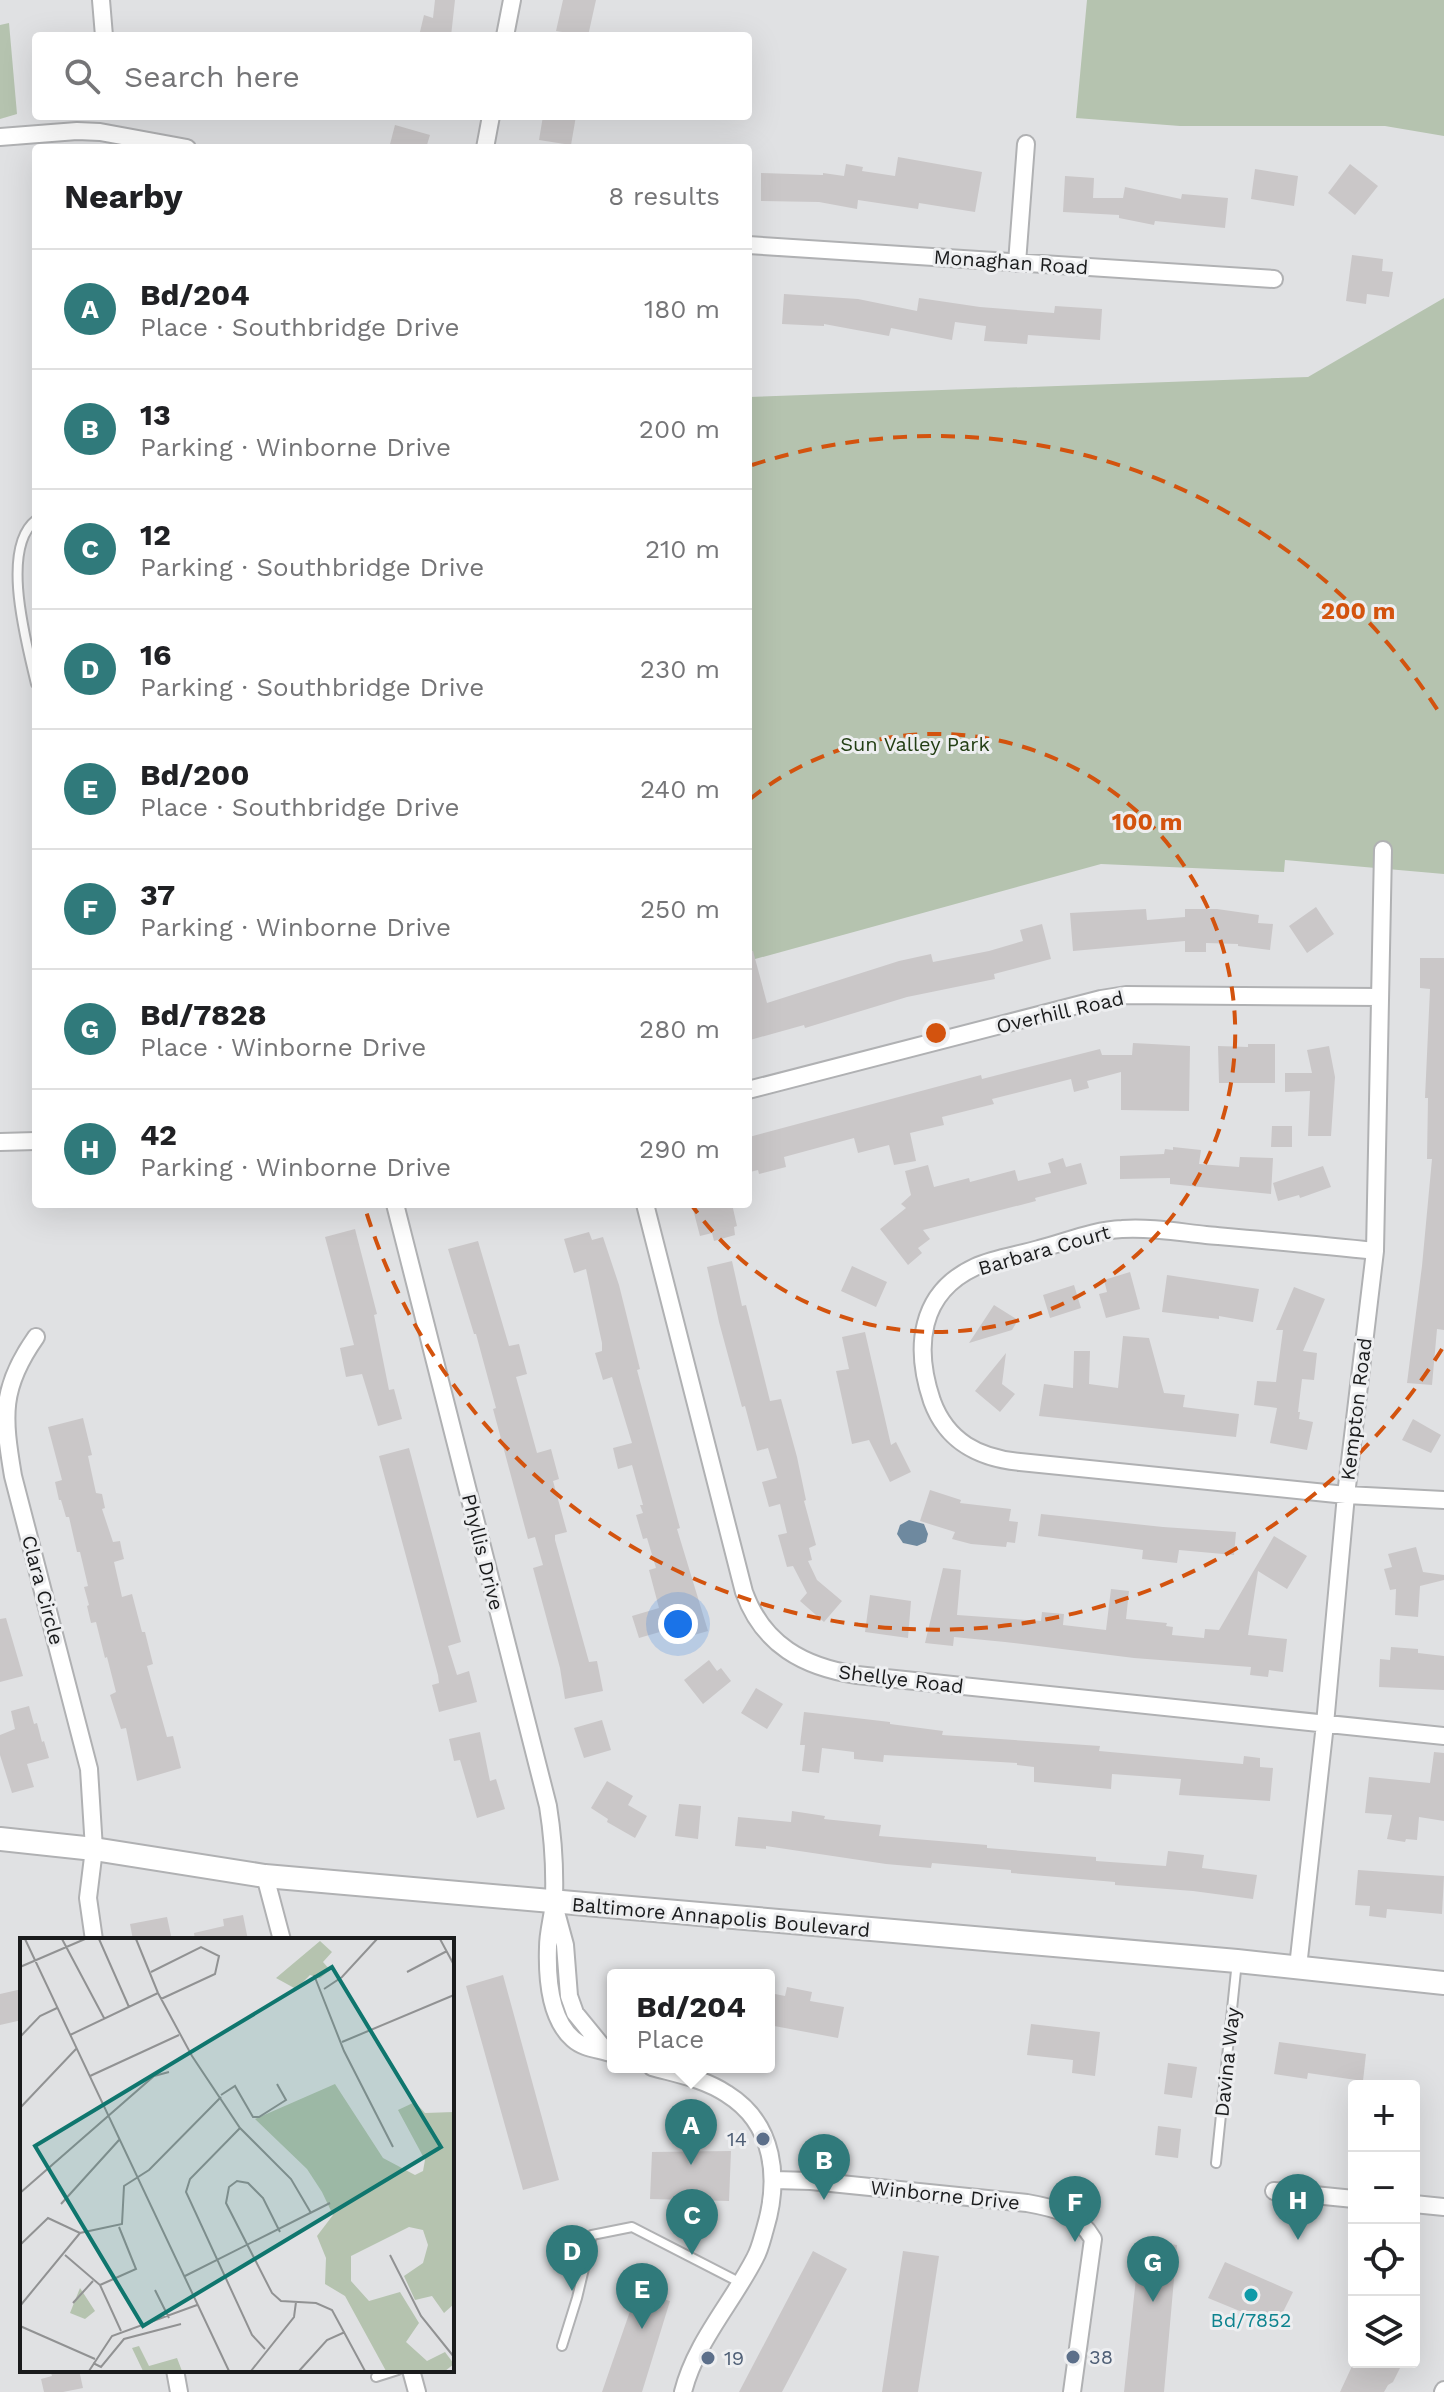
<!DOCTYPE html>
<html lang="en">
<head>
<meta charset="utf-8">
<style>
  body { margin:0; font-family:"Work Sans",sans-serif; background:#f6f6f6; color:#202124 }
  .controls { position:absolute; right:24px; bottom:24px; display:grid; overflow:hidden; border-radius:8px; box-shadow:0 8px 32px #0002 }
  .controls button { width:72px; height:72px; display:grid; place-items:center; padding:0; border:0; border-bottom:2px solid #e0e0e0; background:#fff; color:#202124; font:40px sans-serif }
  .you { position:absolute; left:678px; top:1624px; width:28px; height:28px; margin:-20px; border:6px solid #fff; border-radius:50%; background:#1a73e8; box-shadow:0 0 0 12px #1a73e833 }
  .badge { display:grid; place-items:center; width:52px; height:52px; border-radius:50%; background:#307a7b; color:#fff; font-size:26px; font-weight:700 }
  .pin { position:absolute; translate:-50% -66px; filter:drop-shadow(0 2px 4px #0008) }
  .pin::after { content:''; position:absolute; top:42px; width:28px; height:24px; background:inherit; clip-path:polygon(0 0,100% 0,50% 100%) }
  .popup { position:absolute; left:607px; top:1969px; width:168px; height:104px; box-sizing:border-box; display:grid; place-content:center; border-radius:8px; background:#fff; filter:drop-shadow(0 2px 6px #0005); font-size:26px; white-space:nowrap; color:#757577 }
  .popup b { font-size:30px; color:#202124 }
  .popup::after { content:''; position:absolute; left:50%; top:100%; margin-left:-16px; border:16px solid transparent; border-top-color:#fff }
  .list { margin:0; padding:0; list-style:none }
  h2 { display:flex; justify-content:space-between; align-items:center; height:104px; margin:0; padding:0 32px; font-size:34px }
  h2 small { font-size:26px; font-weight:400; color:#757577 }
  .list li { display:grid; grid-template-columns:52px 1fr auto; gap:24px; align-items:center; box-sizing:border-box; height:120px; padding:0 32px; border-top:2px solid #e0e0e0 }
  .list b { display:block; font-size:30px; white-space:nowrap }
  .list p { margin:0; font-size:26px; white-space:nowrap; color:#757577 }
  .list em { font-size:26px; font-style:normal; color:#757577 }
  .icon { flex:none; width:44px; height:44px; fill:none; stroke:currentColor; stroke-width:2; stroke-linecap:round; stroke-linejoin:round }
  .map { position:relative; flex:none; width:1444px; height:2392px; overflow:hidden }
  .search { position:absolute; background:#fff; box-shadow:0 8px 32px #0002; left:32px; top:32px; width:720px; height:88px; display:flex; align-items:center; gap:20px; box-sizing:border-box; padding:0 28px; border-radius:8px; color:#757577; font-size:30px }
  .panel { position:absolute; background:#fff; box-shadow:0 8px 32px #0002; left:32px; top:144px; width:720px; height:1064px; border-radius:8px }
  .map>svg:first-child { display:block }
</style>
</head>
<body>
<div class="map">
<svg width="1444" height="2392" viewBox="0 0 1444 2392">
  <rect width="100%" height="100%" fill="#e0e1e3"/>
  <path fill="#b5c3af" d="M1087 0H1444V136L1385 126H1180L1076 118Z
    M9 23 17 114 0 119V25Z
    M1444 298V874L1285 860 1284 872 1101 864 748 961V397L1308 377Z"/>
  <path fill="#6e899f" d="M909 1520 924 1524 928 1534 926 1542 917 1546 903 1543 897 1534 900 1525Z"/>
  <path fill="#cac7c8" d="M435 0H455L451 36H419L424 15 433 18Z
    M563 0H596L588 36 556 31Z
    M543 116H576L571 145 539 140Z
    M395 125 430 135 426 148H389Z
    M898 157 982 172 975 212 919 203 918 209 858 200 857 209 819 202 761 201V173L823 175V173L844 176 846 164 863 167 862 171 895 176Z
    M1350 164 1378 186 1355 215 1328 193Z
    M1255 169 1298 176 1294 206 1251 199Z
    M1065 176 1094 178 1093 198H1123L1125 187 1181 199 1182 194 1228 198 1225 228 1155 221 1154 225 1119 218V215L1063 212Z
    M1352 255 1383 259 1382 271 1393 272 1389 297 1367 294 1366 304 1346 301Z
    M784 294 858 299 917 311 919 298 980 307 1054 313 1055 306 1102 309 1100 340 1028 335 1027 344 984 341 986 326 955 322 952 340 891 328 889 336 824 324V326L782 324Z
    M1316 907 1334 934 1307 953 1289 926Z
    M1146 909 1147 920 1185 917V909H1217L1259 915 1258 923 1273 924 1270 950 1238 946V944L1206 943V952H1185V941L1073 951 1070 913Z
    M1042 924 1051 959 994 974 995 979 907 997 805 1028 804 1025 750 1040 748 1031V951H753L767 1003 899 961 931 954 933 962 989 951 1023 941 1020 930Z
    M1420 958H1444V1330L1437 1329 1432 1385 1407 1383 1422 1266 1432 1159H1427L1428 1098H1425L1430 989 1420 988Z
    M1133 1043 1190 1046 1189 1111 1121 1110V1072L1087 1081 1089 1088 1074 1092 1071 1079 992 1099 994 1104 942 1117 944 1125 910 1133 916 1161 894 1165 889 1145 858 1153 854 1138 784 1157 786 1167 759 1174 758 1170 750 1172 748 1150 752 1149 749 1137 981 1075 982 1079 1100 1049 1102 1055H1132Z
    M1248 1044H1275V1083H1219L1218 1046 1248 1047Z
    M1329 1046 1335 1077 1331 1136H1308L1310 1091 1285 1092V1073H1312L1307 1050Z
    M1272 1126H1292V1147H1271Z
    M1173 1147 1201 1150 1199 1164 1239 1167 1240 1157 1273 1158 1271 1194 1170 1184V1178L1120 1179V1156L1164 1154 1165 1149 1173 1150Z
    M1063 1158 1066 1167 1081 1163 1087 1184 1035 1198 1036 1201 923 1230 930 1239 918 1248 922 1253 908 1265 880 1229 906 1208 901 1204 911 1195 905 1171 928 1165 934 1187 969 1178 970 1182 1015 1170 1018 1181 1051 1173 1048 1163Z
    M1323 1166 1331 1187 1300 1198 1299 1195 1278 1201 1273 1183Z
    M713 1204H732L737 1226 734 1227 735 1235 714 1241 712 1233 700 1236 693 1209Z
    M355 1229 377 1314 374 1315 389 1390 394 1389 402 1419 378 1426 362 1374 346 1377 340 1348 354 1345 325 1237Z
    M589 1232 592 1240 603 1237 619 1285 640 1369 637 1370 680 1528 677 1529 708 1631 680 1639 677 1627 639 1638 632 1616 659 1608 649 1570 656 1568 647 1538 643 1539 636 1515 643 1513 640 1505H643L632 1465 618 1469 613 1448 632 1443 612 1377 603 1380 595 1353 602 1351V1343L586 1269 574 1273 564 1239Z
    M478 1241 509 1346 519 1344 527 1374 516 1377 537 1453 551 1449 559 1479 553 1481 567 1532 555 1535V1540L589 1662 597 1661 603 1691 565 1699 560 1668 533 1568 543 1565 535 1537 528 1539 493 1409 496 1408 476 1334H474L448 1249Z
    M732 1261 742 1306 746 1305 770 1401 781 1399 797 1457 806 1500 804 1501 816 1545 809 1548 812 1560 808 1561 817 1580 842 1601 824 1622 800 1601 807 1593 793 1566 787 1567 778 1535 787 1533 780 1504 769 1507 762 1482 777 1478 768 1448 757 1451 745 1406 742 1407 719 1322 707 1267Z
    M852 1266 887 1282 876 1307 841 1291Z
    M1130 1272 1140 1309 1106 1318 1099 1294 1107 1292 1104 1280Z
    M1167 1275 1259 1289 1253 1322 1219 1316V1319L1162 1312Z
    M1074 1285 1081 1308 1050 1318 1043 1295Z
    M1294 1287 1325 1299 1303 1351 1317 1353 1314 1380 1302 1379 1298 1412H1300L1299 1419 1313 1422 1307 1450 1270 1443 1277 1408 1254 1405 1257 1381 1276 1382 1283 1330H1276Z
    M994 1305 1018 1320 1012 1330 969 1343Z
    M865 1332 891 1445 896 1442 911 1472 890 1482 869 1440 852 1444 836 1371 849 1369 842 1337Z
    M1123 1336 1149 1338 1164 1393 1185 1395 1183 1407 1239 1414 1236 1437 1039 1416 1044 1384 1073 1388 1074 1351H1090L1089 1384 1118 1388Z
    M1006 1353 1002 1384 1015 1394 1000 1412 975 1391Z
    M83 1418 92 1455 88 1456 96 1493 102 1494 105 1508 102 1509 113 1542 120 1541 122 1551 124 1559 114 1562 122 1597 132 1594 142 1632H145L153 1664 147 1666 167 1737 173 1736 181 1768 137 1781 126 1728 121 1729 110 1695 116 1692 107 1657 105 1658 96 1622 91 1623 87 1606 89 1605 84 1587 88 1586 80 1552H77L69 1517H66L61 1500H59L55 1482 62 1480 48 1427Z
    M1413 1419 1441 1435 1431 1453 1402 1440Z
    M409 1448 461 1642 448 1646 457 1675 469 1671 477 1702 439 1712 432 1685 439 1683 438 1675 379 1456Z
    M930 1490 961 1500 960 1503 1011 1509 1009 1521 1018 1522 1015 1543 1007 1542 1006 1547 971 1544 952 1539 955 1532 920 1521Z
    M1041 1514 1163 1527 1236 1532 1234 1555 1179 1550 1177 1563 1142 1559 1143 1550 1038 1536Z
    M1274 1536 1307 1556 1287 1589 1258 1571 1248 1635 1287 1639 1283 1672 1269 1670 1268 1677 1250 1675 1251 1667 1134 1658 1005 1642 954 1637 953 1646 925 1643 943 1568 961 1570 957 1615 1041 1621 1042 1612 1064 1614 1063 1625 1106 1630 1111 1589 1129 1591 1126 1619 1167 1623 1166 1626 1173 1627 1172 1635 1204 1638 1205 1629 1219 1630Z
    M1416 1547 1423 1572 1444 1575V1580L1420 1586 1418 1617 1395 1615 1396 1589 1390 1590 1384 1569 1392 1567 1388 1554Z
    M870 1595 911 1601 908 1638 865 1632Z
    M6 1618 23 1676 0 1682V1619Z
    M1391 1647 1418 1649V1653L1444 1656V1690L1379 1687 1380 1659 1390 1660Z
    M709 1660 717 1671 721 1668 731 1681 703 1704 684 1680Z
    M756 1688 783 1704 767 1729 741 1713Z
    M29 1706 34 1724 37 1723 42 1742 44 1741 49 1758 27 1764 34 1787 12 1793 0 1755V1735L15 1729 11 1711Z
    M804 1712 890 1722V1724L943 1731 942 1735 1100 1746 1099 1751 1243 1764 1244 1756 1260 1758V1767L1273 1768 1270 1801 1179 1795 1181 1779 1112 1774 1111 1789 1034 1782V1767L1017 1765V1763L884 1755 883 1762 854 1759V1752L822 1748 819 1773 802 1771 805 1745H800Z
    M602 1720 611 1750 584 1758 574 1728Z
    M480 1732 490 1781 496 1779 505 1809 477 1818 460 1760 454 1761 449 1739Z
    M1434 1752 1444 1753V1821L1419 1817 1417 1840 1406 1839 1405 1842 1387 1839 1392 1815 1365 1813 1369 1777 1430 1783Z
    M607 1781 633 1796 628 1805 647 1816 635 1838 607 1822 608 1819 591 1808Z
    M679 1804 701 1806 698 1839 675 1836Z
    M792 1811 825 1816 824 1819 881 1825 879 1836 987 1845V1848L1096 1857V1861L1166 1866 1168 1851 1204 1855 1202 1868 1257 1875 1253 1899 1193 1891 1115 1885V1882L1011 1873V1870L932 1863 931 1868 886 1864 766 1846V1849L735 1846 738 1817 791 1822Z
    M1358 1870 1444 1876 1442 1914 1387 1909 1386 1918 1369 1916 1370 1906 1355 1905Z
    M243 1915 248 1940H195L194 1933 224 1926 223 1919Z
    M167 1917 172 1940H133L130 1924Z
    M503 1975 559 2180 523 2190 466 1986Z
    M787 1987 812 1992 810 2001 844 2007 838 2038 769 2025 775 1994 785 1996Z
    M22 1989V2020L0 2025V1994Z
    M1031 2024 1100 2032 1095 2076 1072 2073 1073 2060 1027 2055Z
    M1279 2042 1366 2054 1363 2081 1308 2073 1307 2079 1274 2074Z
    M1168 2063 1197 2067 1192 2098 1164 2094Z
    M1158 2126 1181 2129 1178 2158 1155 2155Z
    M731 2151 729 2201 650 2199 652 2152Z
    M1140 2240 1177 2245 1164 2392H1124Z
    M813 2251 847 2269 782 2392H739Z
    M903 2251 939 2256 918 2392H882Z
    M1225 2262 1293 2292 1276 2326 1208 2298Z
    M637 2291 670 2301 642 2392H602Z
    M1354 2362H1403L1393 2382 1388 2385 1384 2392H1340Z
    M50 2370H79L83 2388 63 2392H44L41 2379 52 2376Z"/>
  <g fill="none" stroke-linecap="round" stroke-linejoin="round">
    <g stroke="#b0b1b3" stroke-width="12">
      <path id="service" d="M36 520C0 548 26 641 36 684
        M1216 2163 1237 1961
        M562 2346 577 2298 592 2235 632 2227 741 2283
        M376 2377 398 2370"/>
    </g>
    <g stroke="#b0b1b3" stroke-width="20">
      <path id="minor" d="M101 0 104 36
        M505 36 512 0
        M0 137 77 131 100 132 187 148
        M485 148 491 116
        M748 245 1274 279
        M1017 263 1026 144
        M748 1090 1101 999 1126 995 1379 997
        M0 1142 36 1141
        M395 1204 548 1806C553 1837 555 1866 554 1898 554 1914 548 1930 548 1947 547 1976 549 2018 573 2039 584 2049 600 2049 613 2054
        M645 1204 744 1592C763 1645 804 1667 857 1675L1444 1736
        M1375 1251C1319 1245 1262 1240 1206 1235 1178 1232 1150 1227 1122 1229 1094 1230 1066 1242 1039 1249 1019 1255 995 1258 975 1267 919 1293 914 1348 932 1401 947 1442 979 1458 1020 1462L1346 1495 1444 1500
        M36 1337C0 1388 3 1416 13 1476L89 1769 94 1849 88 1898 94 1940
        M265 1876 282 1940
        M556 1912 565 1945 569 1996 575 2013 606 2051
        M1298 1967 1325 1724 1346 1495 1375 1251 1383 850
        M652 2067C677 2074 705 2079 727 2094 775 2124 780 2179 765 2229 762 2239 760 2249 755 2258 732 2303 695 2343 683 2392
        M774 2180 811 2181 1027 2203C1055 2208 1078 2213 1093 2239L1072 2392
        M1274 2191 1354 2199
        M1414 2204 1444 2207
        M175 2370 179 2392
        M411 2370 417 2392
        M1443 2392 1444 2390"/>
    </g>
    <g stroke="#b0b1b3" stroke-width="26">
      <path id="secondary" d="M0 1839 94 1849 265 1876 1237 1961 1444 1983"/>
    </g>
    <use href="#service" stroke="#fff" stroke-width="8"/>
    <use href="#minor" stroke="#fff" stroke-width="16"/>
    <use href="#secondary" stroke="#fff" stroke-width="22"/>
  </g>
  <g fill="none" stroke="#d3530e" stroke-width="4" stroke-dasharray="14 10">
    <path d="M750 799A299 299 0 1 1 691 1204"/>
    <path d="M1442 1349A597 597 0 0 1 365 1208M752 465A597 597 0 0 1 1442 717"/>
  </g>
  <g fill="#5c6f8a" stroke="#edeef0" stroke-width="3">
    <circle cx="763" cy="2139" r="8"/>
    <circle cx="1073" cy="2357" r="8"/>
    <circle cx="708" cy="2358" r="8"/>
  </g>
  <circle fill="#0f9aa8" stroke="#edeef0" stroke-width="3" cx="1251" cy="2295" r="8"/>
  <g text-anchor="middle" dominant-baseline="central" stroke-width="6" stroke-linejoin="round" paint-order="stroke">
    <g font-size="20" fill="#1a1b1c" stroke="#edeef0">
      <text transform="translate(1011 262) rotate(4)">Monaghan Road</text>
      <text transform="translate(1060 1012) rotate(-13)">Overhill Road</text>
      <text transform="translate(1044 1250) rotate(-16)">Barbara Court</text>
      <text transform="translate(1356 1409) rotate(-83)">Kempton Road</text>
      <text transform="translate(483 1552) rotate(76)">Phyllis Drive</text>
      <text transform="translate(43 1590) rotate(75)">Clara Circle</text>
      <text transform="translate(901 1679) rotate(7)">Shellye Road</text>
      <text transform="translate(721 1917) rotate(5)">Baltimore Annapolis Boulevard</text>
      <text transform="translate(1227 2062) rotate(-84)">Davina Way</text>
      <text transform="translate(945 2195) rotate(6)">Winborne Drive</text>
    </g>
    <g font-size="20" fill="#223e13" stroke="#edeef0">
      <text x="915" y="744">Sun Valley Park</text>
    </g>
    <g font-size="20" fill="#4e5e75" stroke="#edeef0" text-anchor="start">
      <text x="747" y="2139" text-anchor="end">14</text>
      <text x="1089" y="2357">38</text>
      <text x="724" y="2358">19</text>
    </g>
    <g font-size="20" fill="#0d838f" stroke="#edeef0">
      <text x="1251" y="2320">Bd/7852</text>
    </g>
  </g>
  <g transform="translate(20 1938)">
    <rect width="434" height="434" fill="#e0e1e3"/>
    <path d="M300 3 312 14 303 24 310 32 300 40 290 37 276 51 256 40ZM315 146 363 220 395 237 403 233 405 222 378 172 395 164 405 175 434 174V366L424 375 412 358 395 362 384 338 403 325 408 307 403 292 389 289 331 318V343L349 363 380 354 399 385 386 404 407 423 425 414 434 426 425 433H366L325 358 305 346 306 320 297 298 313 277 302 254 287 231 235 181ZM60 350 75 373 65 381 50 375ZM119 408 129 428 157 420 162 433H123L112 410Z" fill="#b5c3af"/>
    <path fill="none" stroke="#919293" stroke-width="2" d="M5 1 209 433M42 1 84 80M79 1 109 69M116 1 138 55 172 118 220 190 271 241 291 275M420 1 434 27M0 29 65 1M131 34 181 9 199 18 195 36 141 61M387 34 427 13M294 37 324 113 373 209M304 51 322 39 357 1M50 97 138 55M0 99 20 78 37 70M322 104 434 57M70 138 159 97M201 157 215 148 233 179H239L266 162 257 146M0 170 56 111M220 190 170 241 166 254 232 397 245 411M0 255 134 138 149 134M41 266 99 202M260 294 243 260 228 245 217 243 209 249 206 265 252 355 261 363 296 365 312 372 345 433M0 307 28 280 60 295M45 317 80 347 101 393M370 317 401 378 434 419M165 338 310 265M80 347 116 331 99 289M135 352 149 380M53 365 73 343M0 368 60 295 102 286 104 248 129 232 201 159M0 388 75 421M73 425 81 429 104 401 161 386M69 433 92 398 177 367M231 433 274 379 276 364M279 433 307 402 325 394"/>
    <path fill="#0f766e" fill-opacity="0.15" stroke="#0f766e" stroke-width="4" d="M312 29 421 209 123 388 15 208Z"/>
    <rect width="434" height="434" fill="none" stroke="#1a1b1c" stroke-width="4"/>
  </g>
  <circle cx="936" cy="1033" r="12" fill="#d3530e" stroke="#edeef0" stroke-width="4"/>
  <g font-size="24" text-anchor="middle" font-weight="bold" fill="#d3530e" stroke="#edeef0" stroke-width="6" stroke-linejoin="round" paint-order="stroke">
    <text x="1358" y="619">200 m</text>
    <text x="1147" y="830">100 m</text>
  </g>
</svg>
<div class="controls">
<button>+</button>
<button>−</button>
<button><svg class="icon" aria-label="locate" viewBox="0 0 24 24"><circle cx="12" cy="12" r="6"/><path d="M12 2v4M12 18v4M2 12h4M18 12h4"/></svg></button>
<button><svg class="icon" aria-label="layers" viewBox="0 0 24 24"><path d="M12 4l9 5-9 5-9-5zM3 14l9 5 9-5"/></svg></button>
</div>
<div class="you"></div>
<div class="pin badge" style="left:691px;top:2165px">A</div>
<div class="popup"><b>Bd/204</b>Place</div>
<div class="pin badge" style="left:824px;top:2200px">B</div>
<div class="pin badge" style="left:692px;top:2255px">C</div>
<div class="pin badge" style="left:572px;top:2291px">D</div>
<div class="pin badge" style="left:642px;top:2329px">E</div>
<div class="pin badge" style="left:1075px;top:2242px">F</div>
<div class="pin badge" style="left:1153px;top:2302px">G</div>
<div class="pin badge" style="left:1298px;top:2240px">H</div>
<div class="search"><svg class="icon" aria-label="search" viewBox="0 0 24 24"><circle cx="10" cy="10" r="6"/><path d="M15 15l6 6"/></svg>Search here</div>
<section class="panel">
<h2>Nearby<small>8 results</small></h2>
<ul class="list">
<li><span class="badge">A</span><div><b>Bd/204</b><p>Place · Southbridge Drive</p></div><em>180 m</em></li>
<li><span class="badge">B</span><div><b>13</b><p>Parking · Winborne Drive</p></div><em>200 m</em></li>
<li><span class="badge">C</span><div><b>12</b><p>Parking · Southbridge Drive</p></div><em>210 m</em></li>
<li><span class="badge">D</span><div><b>16</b><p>Parking · Southbridge Drive</p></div><em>230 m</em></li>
<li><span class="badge">E</span><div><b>Bd/200</b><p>Place · Southbridge Drive</p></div><em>240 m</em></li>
<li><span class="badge">F</span><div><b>37</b><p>Parking · Winborne Drive</p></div><em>250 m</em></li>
<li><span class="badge">G</span><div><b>Bd/7828</b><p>Place · Winborne Drive</p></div><em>280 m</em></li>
<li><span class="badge">H</span><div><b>42</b><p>Parking · Winborne Drive</p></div><em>290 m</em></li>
</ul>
</section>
</div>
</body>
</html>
